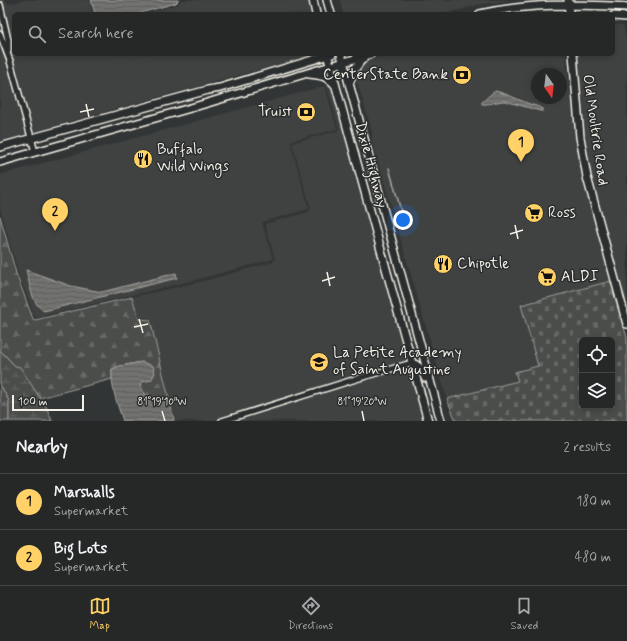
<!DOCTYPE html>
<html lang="en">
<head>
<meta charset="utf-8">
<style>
  body { margin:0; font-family:Mynerve,sans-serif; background:#323434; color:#f1f3f6 }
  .controls { position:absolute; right:12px; bottom:12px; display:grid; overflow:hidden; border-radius:6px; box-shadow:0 2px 6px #0003 }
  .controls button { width:36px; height:36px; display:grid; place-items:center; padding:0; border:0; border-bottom:1px solid #424445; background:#262828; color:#f1f3f6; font:20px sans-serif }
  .compass { position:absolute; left:531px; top:68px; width:36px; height:36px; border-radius:50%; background:#262828; box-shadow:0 2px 6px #0003; rotate:166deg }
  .scale { position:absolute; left:12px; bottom:10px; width:72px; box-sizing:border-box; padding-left:4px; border:2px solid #f4f1e8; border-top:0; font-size:11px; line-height:14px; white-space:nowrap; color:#f4f1e8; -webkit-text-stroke:3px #2a2d2e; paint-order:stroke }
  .you { position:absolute; left:403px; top:220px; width:14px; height:14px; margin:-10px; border:3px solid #fff; border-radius:50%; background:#1a73e8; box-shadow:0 0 0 6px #1a73e833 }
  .badge { display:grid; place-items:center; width:26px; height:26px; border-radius:50%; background:#ffd166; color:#111; font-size:13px; font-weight:700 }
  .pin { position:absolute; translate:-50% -33px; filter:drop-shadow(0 1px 2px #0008) }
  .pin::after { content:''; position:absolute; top:21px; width:14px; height:12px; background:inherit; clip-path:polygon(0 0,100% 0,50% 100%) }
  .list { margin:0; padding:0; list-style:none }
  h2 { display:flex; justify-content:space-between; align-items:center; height:52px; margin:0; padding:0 16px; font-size:17px }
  h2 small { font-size:13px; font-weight:400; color:#a4a6a8 }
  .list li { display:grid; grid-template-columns:26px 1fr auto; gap:12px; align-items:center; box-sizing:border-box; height:56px; padding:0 16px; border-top:1px solid #424445 }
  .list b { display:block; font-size:15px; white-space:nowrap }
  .list p { margin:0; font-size:13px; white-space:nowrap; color:#a4a6a8 }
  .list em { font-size:13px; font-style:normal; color:#a4a6a8 }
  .icon { flex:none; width:22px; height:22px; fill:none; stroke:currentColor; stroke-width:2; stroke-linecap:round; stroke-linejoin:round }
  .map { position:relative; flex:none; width:627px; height:421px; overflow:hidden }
  .search { position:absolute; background:#262828; box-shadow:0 2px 6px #0003; left:12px; right:12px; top:12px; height:44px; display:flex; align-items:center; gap:10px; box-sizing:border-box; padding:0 14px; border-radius:6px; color:#a4a6a8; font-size:15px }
  .sheet { height:164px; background:#262828 }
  nav { display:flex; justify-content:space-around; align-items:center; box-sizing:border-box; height:56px; border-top:1px solid #424445; background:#262828; font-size:11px; color:#a4a6a8 }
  nav a { display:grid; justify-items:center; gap:2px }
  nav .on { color:#ffd166 }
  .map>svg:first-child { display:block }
</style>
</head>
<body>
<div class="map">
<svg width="627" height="421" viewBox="0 0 627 421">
  <defs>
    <pattern id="forest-firs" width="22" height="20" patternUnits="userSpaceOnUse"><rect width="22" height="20" fill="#4b4d4c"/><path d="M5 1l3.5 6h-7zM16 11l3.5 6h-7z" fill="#666766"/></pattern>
    <pattern id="wetland-marsh" width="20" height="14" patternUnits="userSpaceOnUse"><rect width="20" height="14" fill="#4b4d4c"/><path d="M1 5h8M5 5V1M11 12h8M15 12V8" fill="none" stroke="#666766"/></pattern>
    <pattern id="cemetery-stones" width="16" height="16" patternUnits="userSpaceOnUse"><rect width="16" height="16" fill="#4b4d4c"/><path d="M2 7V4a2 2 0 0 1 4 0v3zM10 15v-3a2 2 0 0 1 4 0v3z" fill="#666766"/></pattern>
    <pattern id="water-rules" width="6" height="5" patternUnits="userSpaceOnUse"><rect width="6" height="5" fill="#727370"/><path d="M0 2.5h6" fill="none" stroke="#5e5e5b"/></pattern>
  </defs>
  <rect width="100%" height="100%" fill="#323535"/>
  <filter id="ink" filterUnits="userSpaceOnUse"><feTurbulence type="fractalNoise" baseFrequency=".025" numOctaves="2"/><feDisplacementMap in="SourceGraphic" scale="8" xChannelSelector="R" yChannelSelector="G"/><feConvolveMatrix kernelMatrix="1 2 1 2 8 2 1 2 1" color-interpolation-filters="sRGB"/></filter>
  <g filter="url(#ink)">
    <path fill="#404242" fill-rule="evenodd" d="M0 0H6V2L9 4 25 0H89L93 14H14V54H311L309 56 64 123 0 143Z
      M181 0H307L311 14H145L177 5 180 2Z
      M340 0H510L477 5 445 14H343Z
      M613 24 623 25 627 41V315L589 177 583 137 575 54H613Z
      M391 54H566V59L581 173 611 281 522 305 538 366 516 372 518 381 447 399 372 141V131L357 81V75L358 67 363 62ZM537 74H561V98H537Z
      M325 86 337 129 290 141 309 209 262 222 273 259 199 279 35 318 18 272 0 208V175Z
      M327 86 332 90 406 361 355 376 216 420 212 421H173L174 420 150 321 140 319 132 297 200 282 273 262 275 259 265 224 309 212 311 209 292 143 337 131 339 129Z
      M408 367 423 421H233L357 382Z"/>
    <path fill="url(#forest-firs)" stroke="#a09f9a" d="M0 216 16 273 33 319 35 320 132 297 139 319 150 320 170 403 161 401H154L149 400 142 389 140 384 142 382V362L120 366 112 369V379L40 398 15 366 0 350Z
      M0 384 9 401V421H0Z"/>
    <path fill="url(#wetland-marsh)" stroke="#a09f9a" d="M0 350 15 366 20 367 38 395 46 406 52 421H9V401L0 384Z"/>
    <path fill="url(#cemetery-stones)" stroke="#a09f9a" fill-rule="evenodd" d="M611 281 627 338V421H456L447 399 518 381 515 372 538 366 521 305ZM582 340H612V406H582Z"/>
    <path fill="url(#water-rules)" stroke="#a6a5a0" d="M91 0H179L176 3 137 14H95Z
      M496 91C507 94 517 99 527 103 532 105 538 106 543 109V111H540L505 101C497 101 490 105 482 104V102C486 99 492 92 496 91Z
      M26 270 71 286 102 292 176 273 177 278 44 311C31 304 30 283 26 270Z
      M142 362 153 366 155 373 151 380 142 382 140 384 142 389 149 400 155 401H161L170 403 174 420 173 421H123C117 403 111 389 112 369L120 366Z"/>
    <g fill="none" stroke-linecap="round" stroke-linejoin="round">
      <path stroke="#a6a5a0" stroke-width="1.5" d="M389 168 401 211 402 222"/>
      <g stroke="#f4f1e8" stroke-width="8">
        <path id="minor" d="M0 5 8 40V51
          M0 34 10 61 35 152
          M222 421 356 379 412 363"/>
      </g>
      <g stroke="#f4f1e8" stroke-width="10">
        <path id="major" d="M313 0 316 14
          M327 0 331 14
          M568 0 569 14
          M480 14C529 3 577 4 627 7
          M613 16 627 17
          M327 54 428 421
          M341 54 441 421
          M573 54 580 137 587 177 627 324
          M309 74C320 75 328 76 335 85
          M349 84C353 73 356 64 365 57
          M0 147 208 90 220 88 332 54
          M0 162 194 107 371 54
          M412 363C420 366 422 370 425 378"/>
      </g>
      <use href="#minor" stroke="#2a2d2e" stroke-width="5"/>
      <use href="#major" stroke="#2a2d2e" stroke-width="7"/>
    </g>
  </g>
  <path fill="none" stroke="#f4f1e8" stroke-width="1.5" d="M86 104 89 117M80 112 94 109M515 225 518 239M510 234 523 230M327 272 330 286M322 281 335 277M139 319 143 333M134 327 148 324M162 411 165 421M362 411 364 421"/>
  <defs>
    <g id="bank-disc" transform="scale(1)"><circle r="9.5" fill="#ffd166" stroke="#2a2d2e"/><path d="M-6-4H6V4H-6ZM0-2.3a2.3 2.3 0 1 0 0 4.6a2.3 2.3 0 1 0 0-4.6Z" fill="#111"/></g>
    <g id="restaurant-disc" transform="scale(1)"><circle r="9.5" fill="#ffd166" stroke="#2a2d2e"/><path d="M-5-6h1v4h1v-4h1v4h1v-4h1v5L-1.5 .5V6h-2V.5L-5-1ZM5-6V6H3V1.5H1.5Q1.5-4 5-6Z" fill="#111"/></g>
    <g id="supermarket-disc" transform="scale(1)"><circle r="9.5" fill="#ffd166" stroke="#2a2d2e"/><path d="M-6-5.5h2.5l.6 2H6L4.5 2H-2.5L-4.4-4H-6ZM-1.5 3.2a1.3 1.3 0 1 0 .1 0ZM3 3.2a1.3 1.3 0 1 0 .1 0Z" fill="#111"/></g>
    <g id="school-disc" transform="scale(1)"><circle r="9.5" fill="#ffd166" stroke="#2a2d2e"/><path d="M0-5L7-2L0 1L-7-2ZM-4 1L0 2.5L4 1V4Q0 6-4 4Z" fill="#111"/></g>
  </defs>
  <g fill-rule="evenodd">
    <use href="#bank-disc" x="462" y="75"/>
    <use href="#bank-disc" x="306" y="112"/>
    <use href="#restaurant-disc" x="143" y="159"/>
    <use href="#supermarket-disc" x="534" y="213"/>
    <use href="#restaurant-disc" x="443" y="264"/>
    <use href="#supermarket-disc" x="547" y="277"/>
    <use href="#school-disc" x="319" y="362"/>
  </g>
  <g text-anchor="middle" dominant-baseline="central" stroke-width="3" stroke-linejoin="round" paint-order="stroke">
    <g font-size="15" fill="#f4f1e8" stroke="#2a2d2e" text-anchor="start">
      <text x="448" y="75" text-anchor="end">CenterState Bank</text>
      <text x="292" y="112" text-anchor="end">Truist</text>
      <text x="157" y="150">Buffalo<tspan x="157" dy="17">Wild Wings</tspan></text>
      <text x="548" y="213">Ross</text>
      <text x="457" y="264">Chipotle</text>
      <text x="561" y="277">ALDI</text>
      <text x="333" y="353">La Petite Academy<tspan x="333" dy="17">of Saint Augustine</tspan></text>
    </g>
    <g font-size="15" fill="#f4f1e8" stroke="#2a2d2e">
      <text transform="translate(595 130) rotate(82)">Old Moultrie Road</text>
      <text transform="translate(371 165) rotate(75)">Dixie Highway</text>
    </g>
  </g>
  <g font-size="10" text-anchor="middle" fill="#f4f1e8" stroke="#2a2d2e" stroke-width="3" stroke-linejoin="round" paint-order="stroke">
    <text x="162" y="405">81°19'10"W</text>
    <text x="362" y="405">81°19'20"W</text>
  </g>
</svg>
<div class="controls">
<button><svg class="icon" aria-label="locate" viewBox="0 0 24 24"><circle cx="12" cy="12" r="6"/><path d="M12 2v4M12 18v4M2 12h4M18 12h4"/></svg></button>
<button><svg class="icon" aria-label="layers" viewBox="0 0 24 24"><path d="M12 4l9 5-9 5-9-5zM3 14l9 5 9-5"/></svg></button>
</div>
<svg class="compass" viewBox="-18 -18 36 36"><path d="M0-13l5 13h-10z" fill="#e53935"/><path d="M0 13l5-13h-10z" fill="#a4a6a8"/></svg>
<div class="scale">100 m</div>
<div class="you"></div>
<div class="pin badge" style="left:521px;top:162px">1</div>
<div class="pin badge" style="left:55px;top:231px">2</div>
<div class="search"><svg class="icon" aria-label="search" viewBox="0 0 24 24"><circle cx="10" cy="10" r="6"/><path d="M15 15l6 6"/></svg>Search here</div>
</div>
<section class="sheet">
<h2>Nearby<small>2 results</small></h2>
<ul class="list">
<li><span class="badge">1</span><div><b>Marshalls</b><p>Supermarket</p></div><em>180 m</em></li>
<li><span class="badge">2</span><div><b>Big Lots</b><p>Supermarket</p></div><em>480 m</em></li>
</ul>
</section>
<nav>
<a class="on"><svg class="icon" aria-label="map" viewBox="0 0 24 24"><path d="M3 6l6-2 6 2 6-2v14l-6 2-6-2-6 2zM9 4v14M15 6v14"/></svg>Map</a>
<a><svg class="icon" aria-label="directions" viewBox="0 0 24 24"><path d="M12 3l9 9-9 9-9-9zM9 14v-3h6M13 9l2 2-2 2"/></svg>Directions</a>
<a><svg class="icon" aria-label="saved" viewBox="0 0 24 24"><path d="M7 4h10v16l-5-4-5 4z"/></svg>Saved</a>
</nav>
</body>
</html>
